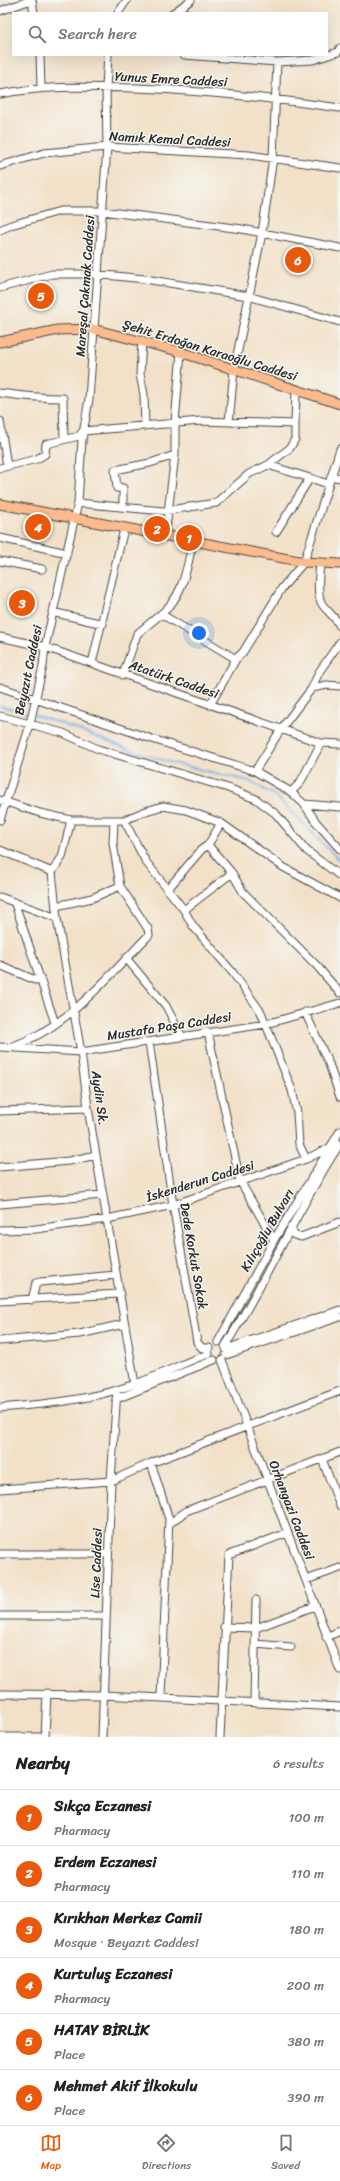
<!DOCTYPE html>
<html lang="en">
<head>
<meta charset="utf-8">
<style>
  body { margin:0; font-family:Sriracha,sans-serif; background:#f6f6f6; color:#222 }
  .you { position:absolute; left:199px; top:633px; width:14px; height:14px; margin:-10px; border:3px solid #fff; border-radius:50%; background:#1a73e8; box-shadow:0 0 0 6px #1a73e833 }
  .badge { display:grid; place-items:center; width:26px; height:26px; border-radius:50%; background:#ea580c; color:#fff; font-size:13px; font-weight:700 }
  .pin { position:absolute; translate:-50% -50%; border:2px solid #fff; box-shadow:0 1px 4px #0006 }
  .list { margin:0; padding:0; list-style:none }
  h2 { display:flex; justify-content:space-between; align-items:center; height:52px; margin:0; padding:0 16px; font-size:17px }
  h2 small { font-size:13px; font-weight:400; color:#767676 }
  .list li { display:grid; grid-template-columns:26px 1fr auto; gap:12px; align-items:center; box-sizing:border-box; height:56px; padding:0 16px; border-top:1px solid #e0e0e0 }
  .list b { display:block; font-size:15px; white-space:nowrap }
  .list p { margin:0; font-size:13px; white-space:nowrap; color:#767676 }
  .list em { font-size:13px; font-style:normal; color:#767676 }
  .icon { flex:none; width:22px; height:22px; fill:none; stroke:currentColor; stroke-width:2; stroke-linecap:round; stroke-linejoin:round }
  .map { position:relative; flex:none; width:340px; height:1737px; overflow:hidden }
  .search { position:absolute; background:#fff; box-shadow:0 4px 16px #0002; left:12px; right:12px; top:12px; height:44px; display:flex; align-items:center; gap:10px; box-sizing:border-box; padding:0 14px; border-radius:0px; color:#767676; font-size:15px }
  .sheet { height:388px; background:#fff }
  nav { display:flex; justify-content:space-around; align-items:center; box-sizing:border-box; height:56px; border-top:1px solid #e0e0e0; background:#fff; font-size:11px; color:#767676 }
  nav a { display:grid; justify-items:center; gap:2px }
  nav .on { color:#ea580c }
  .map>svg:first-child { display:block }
</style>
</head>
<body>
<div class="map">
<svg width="340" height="1737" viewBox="0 0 340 1737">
  <rect width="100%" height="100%" fill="#f6f6f2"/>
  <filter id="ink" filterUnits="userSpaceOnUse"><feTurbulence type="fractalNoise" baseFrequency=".025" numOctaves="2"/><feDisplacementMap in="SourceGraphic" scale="8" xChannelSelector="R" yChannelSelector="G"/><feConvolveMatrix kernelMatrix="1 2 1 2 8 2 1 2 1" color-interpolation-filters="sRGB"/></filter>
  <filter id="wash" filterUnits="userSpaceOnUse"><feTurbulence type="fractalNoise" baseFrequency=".012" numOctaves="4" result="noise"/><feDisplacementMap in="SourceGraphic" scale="16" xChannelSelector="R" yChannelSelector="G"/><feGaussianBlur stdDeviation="0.9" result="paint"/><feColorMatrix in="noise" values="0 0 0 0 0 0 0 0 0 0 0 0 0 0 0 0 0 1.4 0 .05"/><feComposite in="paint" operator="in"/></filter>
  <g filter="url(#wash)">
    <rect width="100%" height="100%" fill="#f2e1c8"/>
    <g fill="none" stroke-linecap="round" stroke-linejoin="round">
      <path stroke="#78ade6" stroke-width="2" d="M0 706 30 714
        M34 715 60 723 130 750 173 763 249 781 276 796 340 861"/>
    </g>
  </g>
  <g filter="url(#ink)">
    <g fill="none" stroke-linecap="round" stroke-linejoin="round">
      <g stroke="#494643" stroke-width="9">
        <path id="minor" d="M32 0 34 13
          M0 11 31 0
          M118 13 127 0
          M173 13 191 0
          M40 55 41 88
          M184 55 277 62 313 60 338 52 340 48
          M0 94C45 85 91 87 137 88 205 91 272 98 340 108
          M0 166 44 153 107 147 249 155 340 168
          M0 230 11 225 60 211H102L242 229 340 248
          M0 288 52 274H96L145 279 248 296 340 322
          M142 340 140 374 144 395 145 426
          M0 393C21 396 42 398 63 398L64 439
          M0 421 7 466
          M229 422 234 370 262 233 273 158 277 62
          M268 465 310 478 276 532
          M0 468 37 459 45 454 46 444 79 436 83 431 201 421 295 424 296 390
          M331 476 340 478
          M310 478 328 484
          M78 503 163 511 216 503 249 474 268 465 290 448 295 439V424
          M123 507V488H117L115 470 150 463 175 455
          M165 537 175 455V422L181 352
          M0 538 67 553
          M0 561 42 569
          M320 564C319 575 316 594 322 604 326 610 335 617 340 626
          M52 612 103 624
          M161 614C184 596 186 569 193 542
          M0 637 45 647 321 743 340 744
          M92 663 124 529
          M123 675 137 634 161 614 236 659
          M0 687 149 738 255 771 291 792 304 804 316 822 340 849
          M312 688 327 685 340 686
          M210 705 236 659 243 652 282 588 304 562 340 449
          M0 716 63 733 98 749 228 788 256 799 276 814 307 851 340 876
          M255 771 281 729 312 688 319 672 340 642
          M291 792 300 783 321 743
          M0 800 40 813 71 820H124L146 811 163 806 186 810 221 823 283 867 340 898
          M304 804 340 807
          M0 820 29 728 43 666 45 647 78 503 82 440 89 399 107 147 106 87 108 55
          M124 820 146 862 184 910 193 926 233 973 261 1012 292 1090 297 1113 299 1144 306 1159
          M208 845 232 873 243 892 317 966 340 993
          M0 850 52 872 57 918 81 1052 88 1108 135 1384
          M52 872 62 857 71 820
          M167 890 201 850 208 845 221 823
          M0 897 57 918
          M15 904 55 1023
          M56 906 92 898 120 886
          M184 910 232 873
          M126 958 166 1006 182 1037
          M0 965 35 980 41 979
          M305 1012 329 1064 340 1097
          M208 1032 240 1181 274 1240
          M149 1042 173 1205 197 1342 202 1348H209
          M13 1046C67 1028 111 974 149 935L148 929 120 886 113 843 114 821
          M0 1047 81 1052 266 1024 340 1003
          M0 1111 88 1108
          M0 1167 69 1161 96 1155
          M0 1204 103 1195
          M291 1227 294 1235 301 1237 340 1222
          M0 1230 36 1229 107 1219 173 1205 306 1159 331 1147 340 1146
          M32 1300 36 1283 40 1282 116 1275
          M0 1301 119 1294
          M0 1341 80 1334 124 1324
          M218 1342 274 1240 340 1131
          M225 1346C266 1281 297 1210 339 1145
          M226 1349 340 1310
          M226 1355 340 1317
          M222 1360 340 1670
          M116 1399 214 1360
          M0 1408C46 1404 91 1400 135 1384 160 1376 183 1362 209 1354
          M322 1459 340 1506
          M151 1463 169 1519 161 1697
          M0 1489 111 1481 151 1463 340 1391
          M169 1524 186 1511 340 1452
          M0 1554H108
          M306 1580 340 1568
          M0 1616H106
          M224 1627 256 1628 315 1606
          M326 1637 340 1631
          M255 1644 291 1647
          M0 1694 103 1695 340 1707
          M254 1702 256 1600
          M0 1737H45
          M45 1737 47 1693
          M102 1737 111 1481 117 1390
          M220 1737 229 1555 287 1533"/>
      </g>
      <g stroke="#494643" stroke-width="11">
        <path id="major" d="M0 342 58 330 93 329 174 350 340 404
          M0 504 304 562 340 564"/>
      </g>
      <use href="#minor" stroke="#fff" stroke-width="7"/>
      <use href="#major" stroke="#fbbb8d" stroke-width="9"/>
    </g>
  </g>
  <g text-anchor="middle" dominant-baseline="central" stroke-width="3" stroke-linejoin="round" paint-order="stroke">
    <g font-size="13" fill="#2b2b2b" stroke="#f6f6f2">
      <text transform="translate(171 79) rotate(3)">Yunus Emre Caddesi</text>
      <text transform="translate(170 139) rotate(3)">Namık Kemal Caddesi</text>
      <text transform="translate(85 286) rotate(-86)">Mareşal Çakmak Caddesi</text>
      <text transform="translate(210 350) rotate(17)">Şehit Erdoğan Karaoğlu Caddesi</text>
      <text transform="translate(28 670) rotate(-78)">Beyazıt Caddesi</text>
      <text transform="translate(174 679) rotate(19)">Atatürk Caddesi</text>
      <text transform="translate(169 1026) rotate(-9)">Mustafa Paşa Caddesi</text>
      <text transform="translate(100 1098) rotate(82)">Aydin Sk.</text>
      <text transform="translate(200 1181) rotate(-17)">İskenderun Caddesi</text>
      <text transform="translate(267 1230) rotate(-60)">Kılıçoğlu Bulvarı</text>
      <text transform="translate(194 1256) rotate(80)">Dede Korkut Sokak</text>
      <text transform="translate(292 1510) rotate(69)">Orhangazi Caddesi</text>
      <text transform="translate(96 1563) rotate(-88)">Lise Caddesi</text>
    </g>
  </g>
</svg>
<div class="you"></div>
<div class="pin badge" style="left:189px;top:538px">1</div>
<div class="pin badge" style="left:157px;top:529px">2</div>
<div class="pin badge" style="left:22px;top:603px">3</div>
<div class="pin badge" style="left:38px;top:527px">4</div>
<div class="pin badge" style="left:41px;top:296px">5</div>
<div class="pin badge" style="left:298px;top:260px">6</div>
<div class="search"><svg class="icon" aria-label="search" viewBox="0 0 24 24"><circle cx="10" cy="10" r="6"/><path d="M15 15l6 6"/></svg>Search here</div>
</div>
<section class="sheet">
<h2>Nearby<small>6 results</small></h2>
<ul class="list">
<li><span class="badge">1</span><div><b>Sıkça Eczanesi</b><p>Pharmacy</p></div><em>100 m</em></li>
<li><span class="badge">2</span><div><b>Erdem Eczanesi</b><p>Pharmacy</p></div><em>110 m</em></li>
<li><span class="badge">3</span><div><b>Kırıkhan Merkez Camii</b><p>Mosque · Beyazıt Caddesi</p></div><em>180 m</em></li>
<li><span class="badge">4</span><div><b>Kurtuluş Eczanesi</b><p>Pharmacy</p></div><em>200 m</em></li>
<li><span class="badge">5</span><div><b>HATAY BİRLİK</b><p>Place</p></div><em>380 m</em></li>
<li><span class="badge">6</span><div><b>Mehmet Akif İlkokulu</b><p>Place</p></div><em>390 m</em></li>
</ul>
</section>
<nav>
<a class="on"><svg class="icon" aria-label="map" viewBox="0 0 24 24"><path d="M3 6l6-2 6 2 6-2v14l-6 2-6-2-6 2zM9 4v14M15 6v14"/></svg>Map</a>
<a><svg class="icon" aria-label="directions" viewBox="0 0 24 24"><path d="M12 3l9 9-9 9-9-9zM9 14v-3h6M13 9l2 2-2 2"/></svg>Directions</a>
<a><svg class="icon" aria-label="saved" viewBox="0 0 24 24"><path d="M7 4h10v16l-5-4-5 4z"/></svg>Saved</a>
</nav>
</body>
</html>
